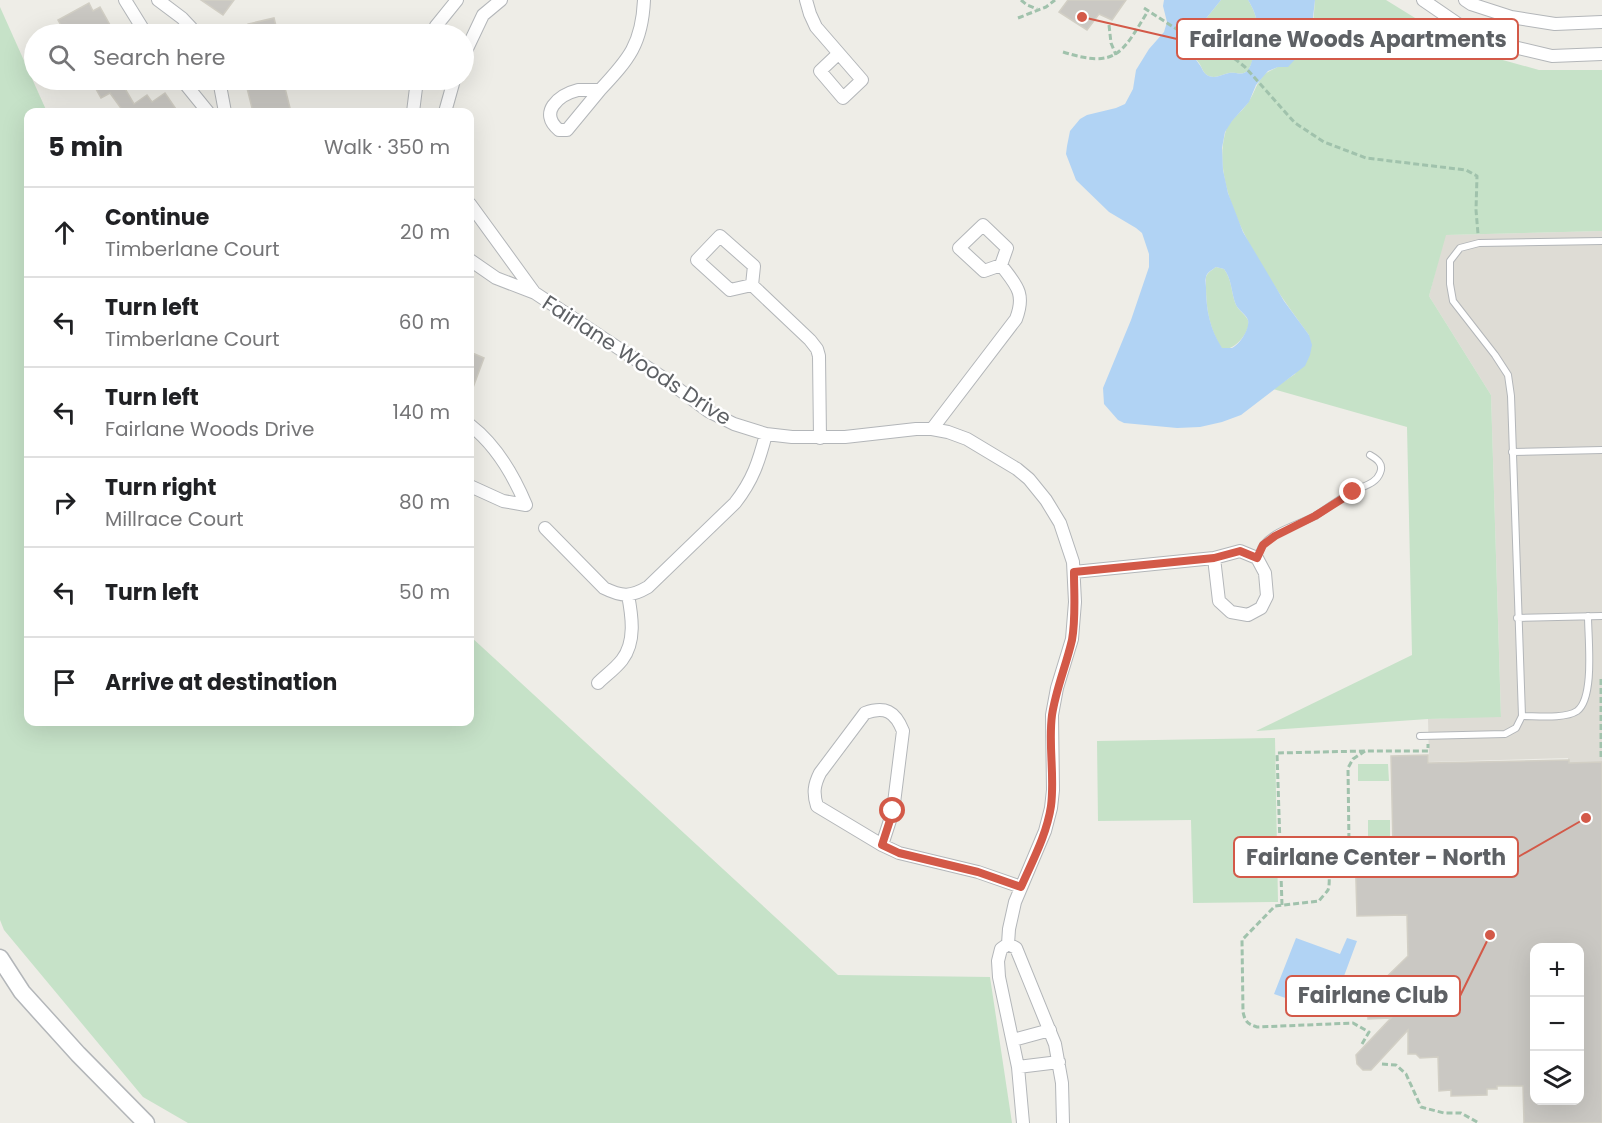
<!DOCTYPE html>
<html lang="en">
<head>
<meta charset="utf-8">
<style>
  body { margin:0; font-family:Poppins,sans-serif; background:#f2f2f2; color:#202124 }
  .controls { position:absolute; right:18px; bottom:18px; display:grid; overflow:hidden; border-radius:12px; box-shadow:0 6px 24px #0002 }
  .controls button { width:54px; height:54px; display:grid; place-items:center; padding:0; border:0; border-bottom:2px solid #e0e0e0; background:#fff; color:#202124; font:30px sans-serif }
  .stop { position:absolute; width:18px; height:18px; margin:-14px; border:4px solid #d35948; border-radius:50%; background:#fff }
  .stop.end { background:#d35948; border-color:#fff; box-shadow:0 2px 6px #0008 }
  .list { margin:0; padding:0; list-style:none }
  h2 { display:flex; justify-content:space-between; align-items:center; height:78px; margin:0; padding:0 24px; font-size:26px }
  h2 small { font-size:20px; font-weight:400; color:#757577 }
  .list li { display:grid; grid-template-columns:39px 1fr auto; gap:18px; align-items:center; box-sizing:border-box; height:90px; padding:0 24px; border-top:2px solid #e0e0e0 }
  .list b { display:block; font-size:22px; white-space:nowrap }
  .list p { margin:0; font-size:20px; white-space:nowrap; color:#757577 }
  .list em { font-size:20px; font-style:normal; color:#757577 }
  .icon { flex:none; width:33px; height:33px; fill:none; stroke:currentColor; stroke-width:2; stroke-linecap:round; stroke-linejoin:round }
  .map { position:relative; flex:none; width:1602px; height:1123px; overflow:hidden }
  .search { position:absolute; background:#fff; box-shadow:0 6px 24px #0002; left:24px; top:24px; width:450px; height:66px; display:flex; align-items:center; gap:15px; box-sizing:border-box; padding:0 21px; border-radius:33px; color:#757577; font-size:22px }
  .panel { position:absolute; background:#fff; box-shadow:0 6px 24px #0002; left:24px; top:108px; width:450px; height:618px; border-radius:12px }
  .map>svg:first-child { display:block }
</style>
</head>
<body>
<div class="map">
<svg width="1602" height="1123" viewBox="0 0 1602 1123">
  <rect width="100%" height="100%" fill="#eeede7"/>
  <path fill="#dedcd5" d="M1602 231V1123H1529L1525 959H1534V1100H1580V948L1574 947 1568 758 1429 762 1428 719 1501 716 1491 395 1429 296 1445 235Z"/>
  <path fill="#c6e2c8" d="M1221 0H1248C1253 8 1257 17 1257 26 1257 36 1255 64 1247 71 1242 76 1236 72 1229 73 1222 74 1215 80 1207 75 1203 73 1202 67 1199 63 1196 58 1190 55 1186 51L1185 44 1186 39 1196 31Z
    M1315 0H1386L1467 50 1539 70H1602V231L1446 235 1429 296 1491 395 1501 717 1428 719 1256 731 1412 655 1407 427 1273 389 1295 374 1309 335C1274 287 1208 197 1225 134 1228 120 1242 113 1249 101 1256 90 1255 85 1265 74 1270 70 1276 69 1280 65 1288 58 1304 44 1310 36 1314 29 1314 9 1315 0Z
    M0 7 47 112H28V722H470V636L838 975 990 977 1012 1123H188L143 1097 4 930 0 920Z
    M1216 267 1224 269C1232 279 1231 293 1236 305 1239 311 1245 314 1248 320 1251 329 1240 343 1232 347 1229 349 1226 348 1222 349 1210 330 1206 310 1206 287 1206 287 1206 278 1206 277 1208 272 1212 270 1216 267Z
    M1275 738 1278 902 1193 903 1191 820 1098 821 1097 741Z
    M1358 764H1388L1389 781H1358Z
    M1368 820H1390V840H1368Z"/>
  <path fill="#b1d3f4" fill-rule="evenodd" d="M1164 0H1221L1196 31 1186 39 1185 44 1186 51C1190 55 1196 58 1199 64 1202 67 1203 73 1207 75 1215 80 1222 74 1229 73 1236 72 1242 76 1247 71 1254 65 1257 35 1257 26 1257 17 1253 8 1248 0H1315L1311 35 1302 52 1288 67H1278L1268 71 1256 85 1249 102 1232 121 1225 132 1222 148 1223 170 1228 193 1243 232 1284 301 1309 335 1312 345 1310 355 1305 366 1241 415 1222 422 1200 427 1177 428 1124 423 1118 420 1104 404 1103 388 1131 320 1149 267V254L1142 233 1136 228 1109 212 1076 180 1066 154 1067 146 1070 131 1080 119 1087 115 1116 108 1125 104 1133 89 1136 70 1149 49 1164 32 1167 22 1163 6ZM1216 267 1224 269C1232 279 1231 293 1236 305 1239 311 1246 314 1248 320 1250 329 1240 344 1232 348 1231 348 1223 348 1222 348 1210 329 1206 310 1206 287 1206 284 1205 281 1206 277 1207 272 1212 270 1216 267Z
    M1296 938 1340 954 1347 938 1357 941 1337 995 1325 990 1327 984 1307 977 1297 1002 1274 994Z"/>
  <path fill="#cac8c3" stroke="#d2cfc5" stroke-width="1.5" fill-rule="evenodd" d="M201 0H234L223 15Z
    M1068 0H1126L1112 20 1099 14 1087 30 1059 12Z
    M89 3 93 11 100 7 115 34H66L58 20Z
    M274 18 278 34H250L248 24Z
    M91 80H120L134 104 147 95 152 102 165 93 178 112H121L123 111 110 93 101 98Z
    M245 80H283L291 112H253Z
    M470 352 484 358 471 393H470Z
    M1428 755V763L1569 760V763L1602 762V1123H1524L1523 1086H1497V1089H1487V1095L1451 1096V1090L1439 1091 1438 1057 1420 1058 1416 1054H1408V1030L1371 1070H1363L1357 1064 1356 1055 1391 1018 1368 1019 1367 996 1408 956 1407 915 1357 916 1355 847 1393 846 1391 756ZM1534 948H1580V1101H1534Z"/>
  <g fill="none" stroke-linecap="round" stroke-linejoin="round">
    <g stroke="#b3b6b9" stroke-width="8">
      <path id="service" d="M1512 452 1602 450
        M1257 558C1259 554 1260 549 1263 545 1275 530 1298 525 1315 516 1328 508 1340 498 1354 491 1363 486 1376 484 1380 473 1384 464 1377 459 1370 455
        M1517 618 1602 616
        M1522 716 1511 396 1508 375 1495 355 1453 301 1450 284V261L1460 248 1479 243 1602 241
        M1420 736 1505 734 1516 728 1522 716C1537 716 1565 719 1577 711 1595 698 1588 638 1588 616"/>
    </g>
    <g stroke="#b3b6b9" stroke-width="14">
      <path id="minor" d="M125 0 146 34
        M158 0 182 18 197 34
        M806 0 810 14 816 27 862 80 843 98 820 71 838 54
        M1423 0 1458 24 1497 43 1552 56 1602 54
        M1465 0 1471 4 1511 17 1555 24 1602 22
        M432 34 436 26 457 0
        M464 55 483 15 501 0
        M182 80 208 112
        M219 80 225 112
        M578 90H600L567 130H559C538 113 558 95 578 90Z
        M600 90C629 59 642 44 644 0
        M413 112 417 80
        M445 112 454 80
        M470 204 534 292
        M720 236 754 266 752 285 730 290 697 260Z
        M470 260 496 278 535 293 665 379 708 411 734 424 766 434 792 437H845L916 429H932L948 432 967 439 1017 469 1029 479 1046 500 1060 523 1073 562 1075 602 1072 639 1057 688 1052 715 1053 790 1051 808 1045 831 1015 902 1009 929 1008 944 1001 949 998 961 999 977 1018 1067 1023 1123
        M752 285 810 340 817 349 819 356 820 438
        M470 425C496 445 513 474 526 505L503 501 470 486
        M932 429 1016 319C1026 293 1016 285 1001 265L984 271 959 248 983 225 1007 248 1001 265
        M545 528 604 588C622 597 631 597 648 587L735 503C753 480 759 461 766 434
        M1074 572 1214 558 1240 551 1257 558 1265 573 1267 596 1261 608 1248 615 1231 612 1219 601 1214 558
        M598 683C605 676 615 669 622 660 636 642 632 616 628 595
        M882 845 893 811 903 731C895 711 885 706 865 713L820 773C814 785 813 793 817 806L882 845 899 853 978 872 1021 887
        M1008 944 1016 948 1055 1044 1062 1083 1063 1123
        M1013 1040 1050 1030
        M1018 1067 1059 1062"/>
    </g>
    <g stroke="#b3b6b9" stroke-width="19">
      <path id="tertiary" d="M0 958 22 992 78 1054 146 1123"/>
    </g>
    <path stroke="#a0c2ac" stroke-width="3" stroke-dasharray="6 3" stroke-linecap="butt" d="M1021 0 1027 5 1037 9
      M1144 8 1195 41 1202 47 1207 56 1213 57 1228 56 1235 59 1245 67 1295 123 1324 142 1366 158 1466 170 1477 176 1476 210 1478 234
      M1018 18 1046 7 1055 0
      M1109 25 1111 43 1116 55
      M1063 52C1117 69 1122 53 1148 11
      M1601 679V758
      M1282 905 1277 753 1365 751H1428V744
      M1362 1044 1369 1032 1353 1023 1257 1027C1247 1024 1245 1021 1243 1012L1242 940 1275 906 1319 901C1321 898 1326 893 1328 890 1331 881 1327 870 1332 861 1337 853 1344 853 1349 844L1348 768 1353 759 1365 751
      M1382 1064 1396 1065 1406 1074 1421 1107 1444 1113H1461L1479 1123"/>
    <use href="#service" stroke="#fff" stroke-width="6"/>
    <use href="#minor" stroke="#fff" stroke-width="12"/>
    <use href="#tertiary" stroke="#fff" stroke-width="16"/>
  </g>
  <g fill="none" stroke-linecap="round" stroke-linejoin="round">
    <path stroke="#d35948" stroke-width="8" d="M893 811 882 845 899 853 978 872 1021 887C1032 862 1047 834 1051 806 1055 776 1048 745 1052 715 1056 689 1066 666 1072 640 1076 618 1074 594 1074 572L1214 558 1240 551 1257 558 1263 545 1275 536 1315 516 1353 492"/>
  </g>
  <g text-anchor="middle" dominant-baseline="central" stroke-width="5" stroke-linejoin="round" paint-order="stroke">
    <g font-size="21" fill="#5e6165" stroke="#fff">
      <text transform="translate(637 360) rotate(33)">Fairlane Woods Drive</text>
    </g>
  </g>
  <path fill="none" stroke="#d35948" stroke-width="2" d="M1082 17L1177 39M1586 818L1518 857M1490 935L1460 996"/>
  <g fill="#d35948" stroke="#fff" stroke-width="2">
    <circle cx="1082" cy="17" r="6"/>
    <circle cx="1586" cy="818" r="6"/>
    <circle cx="1490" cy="935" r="6"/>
  </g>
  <g fill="#fff" stroke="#d35948" stroke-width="2">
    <rect x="1177" y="19" width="341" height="40" rx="6"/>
    <rect x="1234" y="837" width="284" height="40" rx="6"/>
    <rect x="1286" y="976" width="174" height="40" rx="6"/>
  </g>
  <g font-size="22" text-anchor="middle" font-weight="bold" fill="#5e6165">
    <text x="1348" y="47">Fairlane Woods Apartments</text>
    <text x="1376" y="865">Fairlane Center - North</text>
    <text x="1373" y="1003">Fairlane Club</text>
  </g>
</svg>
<div class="controls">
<button>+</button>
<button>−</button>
<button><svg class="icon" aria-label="layers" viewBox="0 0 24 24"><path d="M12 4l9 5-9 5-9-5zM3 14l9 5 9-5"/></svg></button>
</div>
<div class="stop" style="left:893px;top:811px"></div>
<div class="stop end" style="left:1353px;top:492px"></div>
<div class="search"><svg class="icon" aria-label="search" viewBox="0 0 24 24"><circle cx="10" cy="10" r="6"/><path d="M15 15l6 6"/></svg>Search here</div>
<section class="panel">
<h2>5 min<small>Walk · 350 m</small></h2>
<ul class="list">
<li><svg class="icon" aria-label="ahead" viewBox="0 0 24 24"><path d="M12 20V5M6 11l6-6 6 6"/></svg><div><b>Continue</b><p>Timberlane Court</p></div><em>20 m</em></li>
<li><svg class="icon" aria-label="left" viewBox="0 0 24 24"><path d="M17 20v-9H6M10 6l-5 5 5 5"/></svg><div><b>Turn left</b><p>Timberlane Court</p></div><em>60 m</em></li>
<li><svg class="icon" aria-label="left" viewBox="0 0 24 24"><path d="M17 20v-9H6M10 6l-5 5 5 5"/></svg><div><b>Turn left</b><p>Fairlane Woods Drive</p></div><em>140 m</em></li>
<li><svg class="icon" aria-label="right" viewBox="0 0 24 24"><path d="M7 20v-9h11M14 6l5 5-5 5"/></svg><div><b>Turn right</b><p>Millrace Court</p></div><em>80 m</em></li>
<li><svg class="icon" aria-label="left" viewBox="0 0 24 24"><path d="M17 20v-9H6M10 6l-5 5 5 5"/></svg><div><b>Turn left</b></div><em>50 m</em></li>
<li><svg class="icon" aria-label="arrive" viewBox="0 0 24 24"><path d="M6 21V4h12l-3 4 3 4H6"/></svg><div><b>Arrive at destination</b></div></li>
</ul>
</section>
</div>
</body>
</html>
